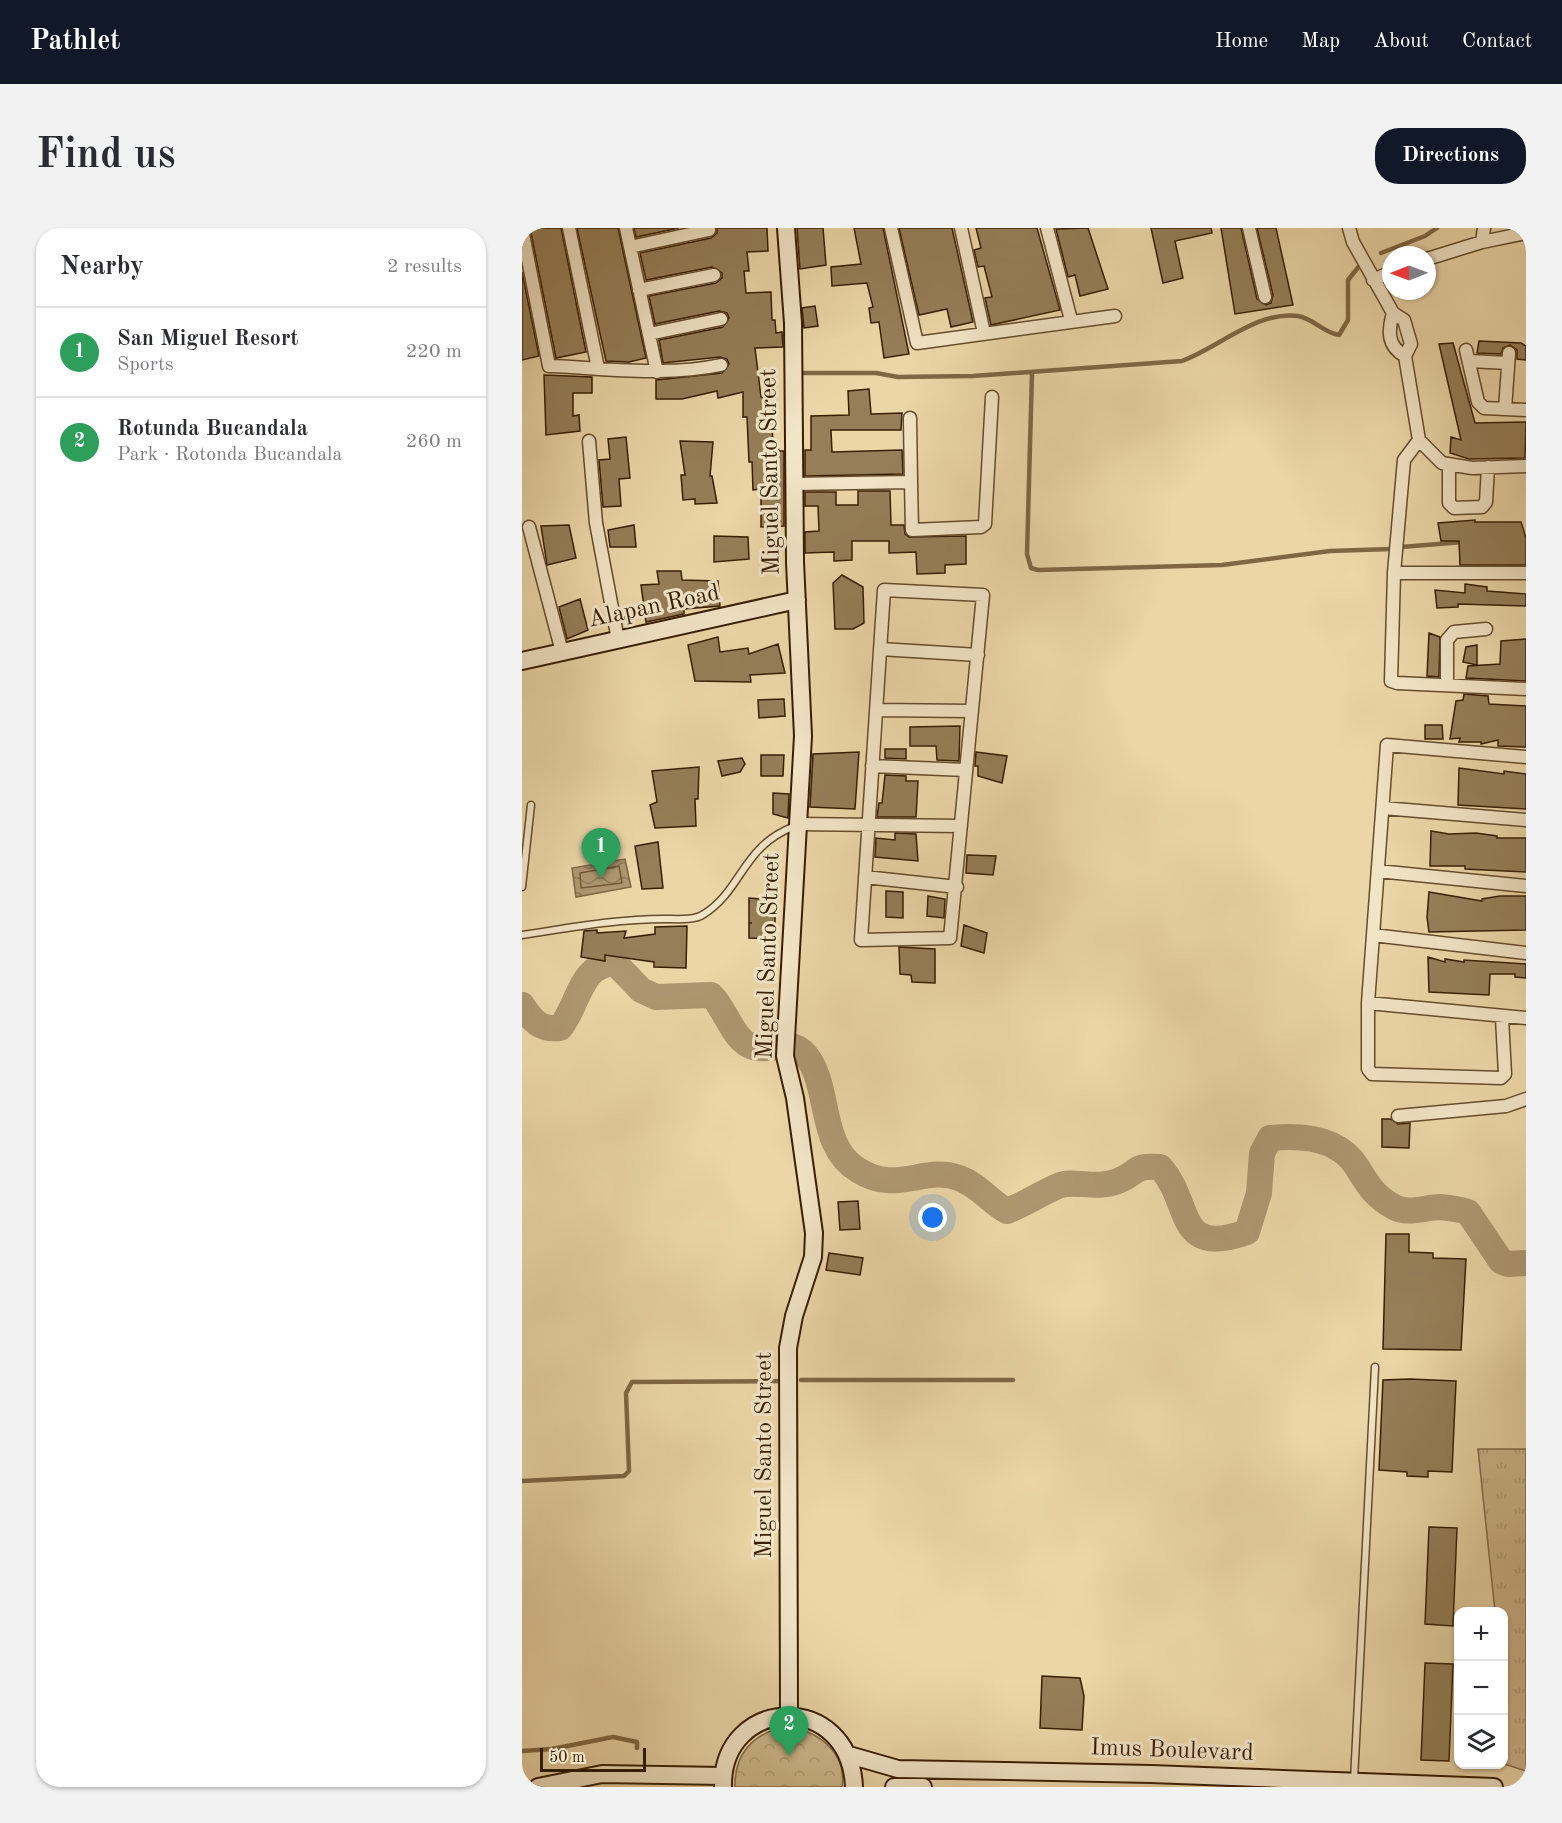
<!DOCTYPE html>
<html lang="en">
<head>
<meta charset="utf-8">
<style>
  body { margin:0; font-family:"Old Standard TT",serif; background:#f2f2f3; color:#2b2b33 }
  .controls { position:absolute; right:18px; bottom:18px; display:grid; overflow:hidden; border-radius:12px; box-shadow:0 2px 4px #0004 }
  .controls button { width:54px; height:54px; display:grid; place-items:center; padding:0; border:0; border-bottom:2px solid #e1e1e2; background:#fff; color:#2b2b33; font:30px sans-serif }
  .compass { position:absolute; left:860px; top:18px; width:54px; height:54px; border-radius:50%; background:#fff; box-shadow:0 2px 4px #0004; rotate:269deg }
  .scale { position:absolute; left:18px; bottom:15px; width:106px; box-sizing:border-box; padding-left:6px; border:3px solid #381e02; border-top:0; font-size:16px; line-height:21px; white-space:nowrap; color:#381e02; -webkit-text-stroke:4px #f2e4c6; paint-order:stroke }
  .you { position:absolute; left:411px; top:990px; width:21px; height:21px; margin:-15px; border:4px solid #fff; border-radius:50%; background:#1a73e8; box-shadow:0 0 0 9px #1a73e833 }
  .badge { display:grid; place-items:center; width:39px; height:39px; border-radius:50%; background:#111827; color:#fff; font-size:20px; font-weight:700 }
  .pin { position:absolute; translate:-50% -50px; filter:drop-shadow(0 2px 3px #0008) }
  .pin::after { content:''; position:absolute; top:32px; width:21px; height:18px; background:inherit; clip-path:polygon(0 0,100% 0,50% 100%) }
  .list { margin:0; padding:0; list-style:none }
  h2 { display:flex; justify-content:space-between; align-items:center; height:78px; margin:0; padding:0 24px; font-size:26px }
  h2 small { font-size:20px; font-weight:400; color:#7c7c81 }
  .list li { display:grid; grid-template-columns:39px 1fr auto; gap:18px; align-items:center; box-sizing:border-box; height:90px; padding:0 24px; border-top:2px solid #e1e1e2 }
  .list b { display:block; font-size:22px; white-space:nowrap }
  .list p { margin:0; font-size:20px; white-space:nowrap; color:#7c7c81 }
  .list em { font-size:20px; font-style:normal; color:#7c7c81 }
  .icon { flex:none; width:33px; height:33px; fill:none; stroke:currentColor; stroke-width:2; stroke-linecap:round; stroke-linejoin:round }
  .map { position:relative; flex:none; width:1004px; height:1559px; overflow:hidden; border-radius:24px }
  header { display:flex; align-items:center; gap:36px; box-sizing:border-box; height:84px; padding:0 30px; background:#111827; color:#fff }
  header strong { font-size:28px }
  nav { display:flex; gap:33px; margin-inline-start:auto; font-size:21px }
  .intro { display:flex; align-items:center; justify-content:space-between; box-sizing:border-box; height:144px; padding:0 36px }
  h1 { margin:0; font-size:42px }
  .button { padding:15px 27px; border-radius:24px; background:#111827; color:#fff; font-size:21px; font-weight:700 }
  main { display:flex; gap:36px; padding:0 36px }
  aside { flex:1; background:#fff; border-radius:24px; box-shadow:0 2px 4px #0004 }
  .map>svg:first-child { display:block }
</style>
</head>
<body>
<header>
<strong>Pathlet</strong>
<nav><a>Home</a><a>Map</a><a>About</a><a>Contact</a></nav>
</header>
<div class="intro"><h1>Find us</h1><a class="button">Directions</a></div>
<main>
<aside>
<h2>Nearby<small>2 results</small></h2>
<ul class="list">
<li><span class="badge" style="background:#2e9e5b">1</span><div><b>San Miguel Resort</b><p>Sports</p></div><em>220 m</em></li>
<li><span class="badge" style="background:#2e9e5b">2</span><div><b>Rotunda Bucandala</b><p>Park · Rotonda Bucandala</p></div><em>260 m</em></li>
</ul>
</aside>
<div class="map">
<svg width="1004" height="1559" viewBox="0 0 1004 1559">
  <defs>
    <pattern id="grass-tufts" width="24" height="20" patternUnits="userSpaceOnUse" patternTransform="scale(1.5)"><rect width="24" height="20" fill="#cdb78c"/><path d="M3 7l-1-3M5 7V3M7 7l1-3M15 17l-1-3M17 17v-4M19 17l1-3" fill="none" stroke="#b19d77"/></pattern>
    <pattern id="park-crowns" width="20" height="18" patternUnits="userSpaceOnUse" patternTransform="scale(1.5)"><rect width="20" height="18" fill="#cdb78c"/><path d="M2 6a3 3 0 1 1 6 0M12 15a3 3 0 1 1 6 0" fill="none" stroke="#b19d77"/></pattern>
    <pattern id="water-waves" width="16" height="10" patternUnits="userSpaceOnUse" patternTransform="scale(1.5)"><rect width="16" height="10" fill="#ae9770"/><path d="M0 5q4-4 8 0t8 0" fill="none" stroke="#8f7b5a"/></pattern>
  </defs>
  <rect width="100%" height="100%" fill="#ebd6a8"/>
  <filter id="stains"><feTurbulence type="fractalNoise" baseFrequency=".00333" numOctaves="4"/><feColorMatrix values="0 0 0 0 .2 0 0 0 0 .09 0 0 0 0 .02 0 0 0 .5 -.17"/></filter>
  <radialGradient id="worn" r=".72"><stop offset=".6" stop-color="#630" stop-opacity="0"/><stop offset="1" stop-color="#630" stop-opacity=".3"/></radialGradient>
  <path fill="url(#grass-tufts)" stroke="#826a47" stroke-width="1.5" d="M956 1221H1004V1543L982 1536 981 1384 973 1383Z"/>
  <path fill="url(#park-crowns)" stroke="#826a47" stroke-width="1.5" d="M262 1499C294 1501 325 1523 320 1559H213C212 1526 231 1506 262 1499Z"/>
  <path fill="url(#water-waves)" stroke="#7f6744" stroke-width="1.5" d="M103 631 109 659 54 669 50 640Z"/>
  <g fill="none" stroke-linecap="round" stroke-linejoin="round">
    <path stroke="#735a39" stroke-width="1.5" d="M97 638 100 655 59 660 58 645Z"/>
    <path stroke="#7f6744" stroke-width="4.5" d="M859 25 903 8 915 0
      M280 145H354L376 149 451 148 660 133C696 120 736 82 776 88 791 90 801 105 817 107L826 92V52L838 37
      M510 145 505 326 509 340 516 342 700 337 808 323 869 321
      M879 319 941 314
      M279 1152H491
      M0 1253 102 1248 107 1243 104 1165 110 1154 262 1153
      M0 1523 30 1521 91 1509 115 1514V1520"/>
    <path stroke="#ae9770" stroke-width="26" d="M0 777C10 793 18 802 38 800 58 775 57 737 93 735L119 762 134 769 189 767C204 781 211 813 231 819 255 826 271 805 288 833 308 866 298 919 336 942 375 967 402 937 437 950 457 957 468 974 485 983 504 976 519 965 536 958 552 951 574 962 596 953 618 944 610 937 638 939 671 975 652 1030 725 1004L737 965 740 925 748 910C779 907 816 909 835 939 847 958 852 968 872 979 886 987 904 979 918 979 928 980 937 981 946 984L979 1033 986 1036 1004 1035"/>
  </g>
  <path fill="#957e58" stroke="#381e02" stroke-width="1.5" d="M8 0H39L64 124 34 130Z
    M55 0H96L124 130 107 134 84 133Z
    M112 0H157L114 9Z
    M195 0H245L246 23 225 24 227 43H222L224 65 249 64 250 92H253L254 105 260 104 261 119 233 120 239 169H243L244 196 250 195 251 218H256L257 223H262V298L239 299V261L231 262 230 234H227L225 189H221V164L196 170 195 163 160 171H134V152L200 145 207 136 205 131 198 129 141 135 137 112 201 99 207 90 205 85 197 83 133 96 127 68 194 55 200 50V45L190 39 124 52 118 25 189 10 195 5Z
    M275 0H301L304 37 278 41Z
    M332 0H361L387 126 362 130 357 94 349 95 347 80 351 79 345 55 310 58 309 39 339 36Z
    M377 0H430L451 94 429 99 425 81 397 87Z
    M454 0H515L538 82 469 97 463 70 470 69 462 38 456 39 452 22 459 20Z
    M566 0 586 61 558 68 553 47 546 49 534 1Z
    M629 0H689L690 5 653 13 661 50 641 55Z
    M699 0H719L735 71 744 77 749 75 751 67 735 0H754L771 77 713 86Z
    M0 44 17 128 0 132Z
    M293 78 296 98 282 100 280 80Z
    M957 113 999 115 1004 118V132L995 131V122L988 117 981 120 979 126 955 125Z
    M931 115 953 195 1004 194 1003 230 947 231 928 225 929 209 939 212 917 116Z
    M22 147 70 149V165H51V188L57 187 58 203 24 207Z
    M347 161 349 186 380 185 379 202H309L310 224 380 222 381 246 283 248V222H289V188L327 187 326 163Z
    M104 209 108 250 97 251 99 278 81 279 77 232 88 231 86 211Z
    M158 213 191 214 188 248H190L195 275 173 276V271L161 272 159 247H163Z
    M336 263H368L369 297H382L383 306 387 309 444 308V336L423 337V345L395 346 394 324 367 325V313H330V332L312 333V324L283 325V304L297 303 296 278H283V264H314V277H336Z
    M953 292V294H999L1004 310V337H938L937 313H919L916 295Z
    M47 297 54 330 25 337 19 298Z
    M112 297 114 319H88L86 302Z
    M192 308 226 309 227 331 192 334Z
    M135 343H159L160 352 196 353 198 378 162 381V386L124 394 119 357 137 356Z
    M320 347 341 359 342 395 331 401H313L311 355Z
    M943 356 965 359V363L1004 366V378L936 376V379L915 380 913 362 943 365Z
    M58 371 66 402 45 411 37 379Z
    M907 405 918 409 917 449 905 448Z
    M196 409 198 424 226 420 227 426 256 416 263 445 228 447 229 454 173 453 166 417Z
    M1004 411V453L944 450 946 438 978 436 979 413Z
    M955 417V437L941 434 944 419Z
    M942 466 966 468 967 476 1004 478V519L976 518V512L959 516V514H937L938 510 928 511 934 473 941 472Z
    M262 471 263 488 237 490 236 472Z
    M903 497H920L921 511H903Z
    M438 498 437 533 415 532 414 518H388V499Z
    M363 521H384V531L363 530Z
    M337 524 333 581 288 579 291 526Z
    M454 524 485 528 480 555 456 548V538H453Z
    M239 527H262L261 548H239Z
    M220 530 223 536 218 544 200 548 196 533Z
    M177 539 176 571H173L174 598 133 600 128 577 135 574 130 543Z
    M937 540 982 546V543L1004 546V581L936 577Z
    M363 547 384 548V553H396L394 589H355L357 575H360Z
    M251 565 267 566 266 590 251 586Z
    M909 603 927 606 954 605 975 608V610H1004V644L943 641V638H908Z
    M373 605 394 606 396 633 353 629 354 610 373 612Z
    M136 614 141 660 120 661 113 618Z
    M445 627 474 628 471 647 444 645Z
    M364 663 381 664V690L364 689Z
    M907 664 960 673V671L978 668H1004V702L907 704 905 689Z
    M406 668 423 671 422 690 405 688Z
    M227 670 253 672V711L227 710V695H230H227Z
    M442 697 465 705 462 725 439 718Z
    M165 698 164 740 132 739V734L83 727V733L59 729 62 703 75 702V705L104 703 102 710 133 706V699Z
    M377 719 413 721V755L390 754 389 747 378 746Z
    M906 729 923 734V731L942 734V732L1004 736V750L993 749V746H968L967 767 907 764Z
    M860 891H869L876 896 888 895 887 920 860 919Z
    M336 973 338 1001 318 1002 316 974Z
    M864 1006H887V1024L911 1025V1030L944 1031 939 1122 861 1121Z
    M307 1025 341 1030 338 1047 304 1042Z
    M888 1151 934 1153 930 1244 906 1243V1249L885 1248V1244L857 1242 861 1152Z
    M907 1299 935 1300 931 1398 903 1396Z
    M903 1435 931 1436 927 1533 899 1532Z
    M520 1448 558 1450 562 1468 560 1502 518 1500Z"/>
  <g fill="none" stroke-linecap="round" stroke-linejoin="round">
    <g stroke="#654c2c" stroke-width="9">
      <path id="lane" d="M0 659 9 577
        M0 707C47 700 94 691 142 691 154 691 172 693 182 686 221 661 220 618 273 598
        M832 1552 853 1139"/>
    </g>
    <g stroke="#654c2c" stroke-width="15">
      <path id="street" d="M47 0 76 140
        M104 0 135 144
        M369 0 395 115 593 88
        M439 0 462 105
        M525 0 549 92
        M727 0 743 69
        M827 0 831 14 871 85 882 92 889 116 883 128 897 212 920 235 950 240 1004 238
        M0 1 27 138C85 140 142 149 199 137
        M960 14 962 0
        M108 19 187 2
        M905 31 960 14 1004 5
        M851 52 869 44
        M117 62 192 47
        M871 85C866 103 865 118 883 128
        M127 106 199 91
        M944 122 956 174 962 180 1004 182
        M947 133 986 135
        M983 181 987 125
        M897 212 882 232 872 345H1004
        M67 213 74 295 96 412
        M927 236V275L932 280 960 279 964 274 966 239
        M389 254 390 302 459 299 463 296 470 169
        M272 256 389 254 388 190
        M7 299 40 424
        M872 345 869 453 875 455 1004 461
        M362 362 461 367 428 710 339 712Z
        M358 421 456 427
        M925 456V412L932 404 964 401
        M354 482 450 483
        M350 538 444 542
        M861 580 1004 592
        M276 596 439 598
        M856 643 1004 658
        M343 649 435 659
        M851 707 1004 725
        M846 775 1004 790
        M980 790 983 846 979 850 850 846 846 841V775L865 517 1004 529
        M876 888 984 878 1004 871"/>
    </g>
    <g stroke="#381e02" stroke-width="20">
      <path id="secondary" d="M264 0 271 95 273 334 281 508 263 828 273 870 292 1005 291 1029 272 1088 266 1120 267 1488
        M0 433 275 372
        M327 1527 376 1541 629 1546 972 1559
        M16 1559 80 1546 201 1548
        M201 1559C199 1468 328 1462 332 1559
        M372 1559H401"/>
    </g>
    <use href="#lane" stroke="#f2e4c6" stroke-width="6"/>
    <use href="#street" stroke="#f2e4c6" stroke-width="12"/>
    <use href="#secondary" stroke="#f2e4c6" stroke-width="16"/>
  </g>
  <g text-anchor="middle" dominant-baseline="central" stroke-width="6" stroke-linejoin="round" paint-order="stroke">
    <g font-size="24" fill="#381e02" stroke="#f2e4c6">
      <text transform="translate(249 244) rotate(-91)">Miguel Santo Street</text>
      <text transform="translate(132 379) rotate(-12)">Alapan Road</text>
      <text transform="translate(247 728) rotate(-88)">Miguel Santo Street</text>
      <text transform="translate(243 1227) rotate(-90)">Miguel Santo Street</text>
      <text transform="translate(650 1523) rotate(2)">Imus Boulevard</text>
    </g>
  </g>
  <rect width="100%" height="100%" filter="url(#stains)"/>
  <rect width="100%" height="100%" fill="url(#worn)"/>
</svg>
<div class="controls">
<button>+</button>
<button>−</button>
<button><svg class="icon" aria-label="layers" viewBox="0 0 24 24"><path d="M12 4l9 5-9 5-9-5zM3 14l9 5 9-5"/></svg></button>
</div>
<svg class="compass" viewBox="-18 -18 36 36"><path d="M0-13l5 13h-10z" fill="#e53935"/><path d="M0 13l5-13h-10z" fill="#7c7c81"/></svg>
<div class="scale">50 m</div>
<div class="you"></div>
<div class="pin badge" style="left:79px;top:650px;background:#2e9e5b">1</div>
<div class="pin badge" style="left:267px;top:1528px;background:#2e9e5b">2</div>
</div>
</main>
</body>
</html>
